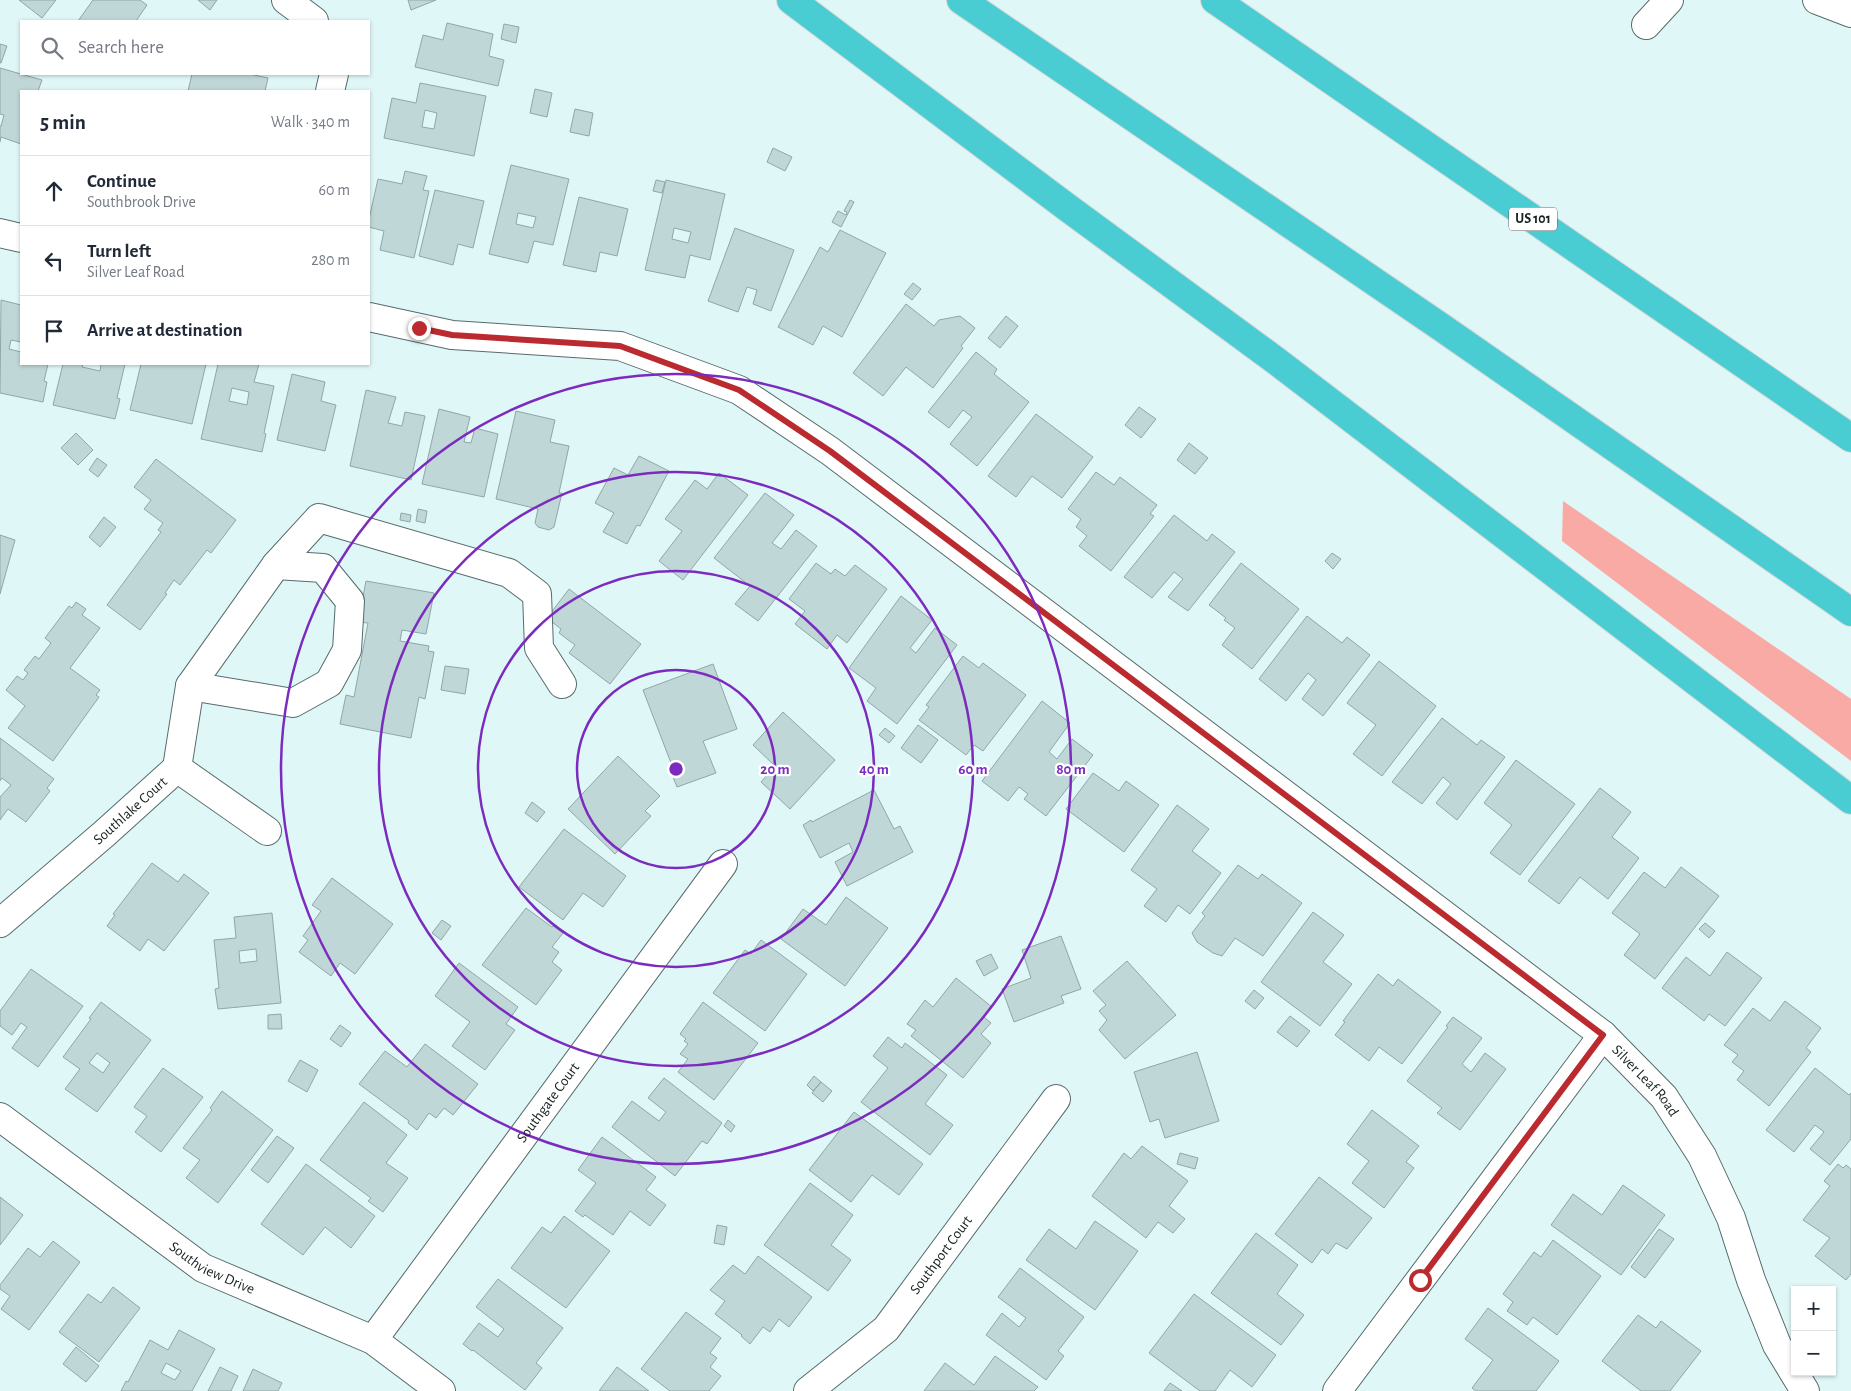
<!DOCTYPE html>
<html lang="en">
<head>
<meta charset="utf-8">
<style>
  body { margin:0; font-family:"Alegreya Sans",sans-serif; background:#f6f6f7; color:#1f2937 }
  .controls { position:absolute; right:15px; bottom:15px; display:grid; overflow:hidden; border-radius:0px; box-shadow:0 1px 4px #0004 }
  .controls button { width:45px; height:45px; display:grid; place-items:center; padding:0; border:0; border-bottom:1px solid #e0e1e3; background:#fff; color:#1f2937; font:25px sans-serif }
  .stop { position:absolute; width:15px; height:15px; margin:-11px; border:4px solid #ba2a2e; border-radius:50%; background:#fff }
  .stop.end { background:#ba2a2e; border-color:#fff; box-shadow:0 1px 5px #0008 }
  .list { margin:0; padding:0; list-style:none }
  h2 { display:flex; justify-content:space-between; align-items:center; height:65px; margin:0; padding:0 20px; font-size:21px }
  h2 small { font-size:16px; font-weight:400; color:#747a83 }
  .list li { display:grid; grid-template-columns:32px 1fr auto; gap:15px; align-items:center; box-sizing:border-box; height:70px; padding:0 20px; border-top:1px solid #e0e1e3 }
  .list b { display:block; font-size:19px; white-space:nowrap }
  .list p { margin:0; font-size:16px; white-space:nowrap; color:#747a83 }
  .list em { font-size:16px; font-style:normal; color:#747a83 }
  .icon { flex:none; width:28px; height:28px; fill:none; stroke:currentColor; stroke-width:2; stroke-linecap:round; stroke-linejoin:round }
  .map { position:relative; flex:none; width:1851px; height:1391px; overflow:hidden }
  .search { position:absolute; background:#fff; box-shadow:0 1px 4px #0004; left:20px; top:20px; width:350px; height:55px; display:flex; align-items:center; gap:12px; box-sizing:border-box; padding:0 18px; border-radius:0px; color:#747a83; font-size:19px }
  .panel { position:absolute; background:#fff; box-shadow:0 1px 4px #0004; left:20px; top:90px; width:350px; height:275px; border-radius:0px }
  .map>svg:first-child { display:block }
</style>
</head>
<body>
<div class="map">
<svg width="1851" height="1391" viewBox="0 0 1851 1391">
  <rect width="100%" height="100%" fill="#e0f7f8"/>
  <path fill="#f9aaa4" d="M1563 501 1851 699V761L1562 541Z"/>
  <path fill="#c0d7d7" stroke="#90a6a7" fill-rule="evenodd" d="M19 0H56L42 18Z
    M93 0H140L147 5 136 21H78Z
    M198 0H217L210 10Z
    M408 0H436L411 10Z
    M447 23 493 34 489 56 504 60 498 86 415 67 423 35 443 40Z
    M504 24 519 27 516 43 501 39Z
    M0 44 7 46 1 63H0Z
    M0 68 42 80 38 91H21V144L1 137 0 142V126H1L4 115 0 114Z
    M192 74H249L268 78 265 91H188Z
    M420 83 486 96 474 156 384 138 392 98 416 103ZM425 110 437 113 434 129 422 127Z
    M535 89 552 93 547 117 530 113Z
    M575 109 593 113 589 136 570 132Z
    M773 148 792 157 785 171 767 162Z
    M511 165 569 179 553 245 534 241 528 263 489 254ZM518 213 536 217 533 228 516 224Z
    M405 171 427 176 423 190 429 191 414 258 380 250 384 231 369 227V219L378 179 402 184Z
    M656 180 665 182 662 193 653 191Z
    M666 180 725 194 710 260 690 255 685 278 645 270ZM674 228 691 232 688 243 672 239Z
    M435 190 484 201 473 248 458 244 453 265 419 256Z
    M579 197 628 209 617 256 600 252 596 272 563 265Z
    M850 200 854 202 841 227 832 222 838 211 846 215 847 212 844 211Z
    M735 228 794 250 771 311 753 304 757 290 747 287 738 312 708 301Z
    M840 230 886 253 842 337 823 326 813 345 778 327 820 247 828 252Z
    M913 283 921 289 912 300 904 294Z
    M1 300 21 305V342L11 340 9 349 21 352V364H48L44 381 47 382 43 402 0 393Z
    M906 304 934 326 939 320 960 316 975 328 961 346 963 348 933 388 906 367 883 396 853 373Z
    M1006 316 1018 326 1000 348 988 338Z
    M976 352 997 369 994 374 1029 402 977 466 950 444 972 417 963 410 949 428 928 412Z
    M63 364H83L82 367 100 371 101 364H125L117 398 120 399 115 419 53 405Z
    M141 364H206L192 424 130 410Z
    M218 364H259L254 382 274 386 264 433 266 434 262 452 201 439ZM232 388 249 392 247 405 229 401Z
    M292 374 325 382 321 401 336 405 325 451 277 440Z
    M366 390 396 397 388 423 402 426 405 412 425 416 411 480 350 466Z
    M1139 407 1156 419 1141 438 1125 425Z
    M439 409 470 417 464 442 471 443 475 428 498 434 484 497 422 484Z
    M516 411 555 420 550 442 569 446 559 493H562L554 527 549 530 538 527 535 523 538 509 496 499Z
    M1036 414 1093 457 1062 498 1032 476 1016 497 988 476Z
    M76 433 93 450 78 465 61 448Z
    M1189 443 1208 458 1195 474 1177 460Z
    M639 456 669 471 640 526 637 525 627 544 603 532 614 513 595 503 614 468 628 475Z
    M97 458 107 465 98 477 89 470Z
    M156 459 236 520 211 553 207 550 180 585 174 580 165 593 167 594 140 630 107 605 161 532 158 530 163 523 144 509 151 500 134 487Z
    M1096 472 1114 485 1120 477 1157 505 1150 514 1154 516 1111 571 1079 546 1087 536 1076 527 1081 519 1068 509Z
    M719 473 748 495 683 580 659 561 682 531 665 519 695 480 707 489Z
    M765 493 794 515 772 543 781 549 796 530 817 546 758 621 735 604 750 586 714 558Z
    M418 509 427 511 425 523 416 521Z
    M401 513 411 515 410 522 400 520Z
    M1174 515 1207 541 1212 534 1235 552 1188 611 1168 597 1183 579 1174 572 1152 598 1124 577Z
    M104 517 116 527 100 547 89 537Z
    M0 535 15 540 0 594Z
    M1332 553 1341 559 1333 569 1325 561Z
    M816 563 831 574 835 569 845 576 855 565 887 589 847 643 837 635 827 649 795 624 805 611 789 599Z
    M1241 563 1299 609 1252 669 1222 645 1235 628 1224 620 1226 618 1209 605Z
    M366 581 434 593 426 634 402 630 400 641 429 646 428 651 434 652 425 699 419 697 411 738 340 724 346 695 354 697 368 623 358 622Z
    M569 589 641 644 610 684 569 653 575 645 559 633 561 629 547 618Z
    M901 596 932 620 910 648 916 653 935 628 957 645 897 724 867 701 876 688 849 668Z
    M76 602 86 609 82 615 100 628 70 668 100 690 96 695 99 697 53 761 8 728 25 706 6 690 17 676 23 680 28 673 24 670 35 656 39 659 51 643 45 638 69 606 72 608Z
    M1307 616 1342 643 1347 637 1370 655 1323 716 1302 699 1316 680 1308 673 1286 701 1259 679Z
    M963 656 979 668 983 663 1026 695 983 751 974 745 966 755 919 720 929 707 926 705Z
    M1379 661 1436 706 1382 776 1353 754 1376 725 1347 703Z
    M713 664 737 729 703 741 716 773 677 787 673 777 676 776 643 690Z
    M445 666 469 669 465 694 441 690Z
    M1042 701 1070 723 1049 752 1057 759 1072 739 1093 755 1046 816 1024 799 1028 794 1019 787 1008 801 982 781Z
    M783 712 835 760 790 809 761 782 775 766 753 745Z
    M1442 718 1477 745 1481 740 1505 757 1457 820 1436 803 1451 784 1443 777 1422 804 1392 782Z
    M918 725 938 740 921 763 901 748Z
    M885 728 895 736 889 743 879 735Z
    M0 738 54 779 47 788 50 791 26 822 8 809 0 820V797L11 785 2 778 0 781Z
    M618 756 660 796 645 811 651 816 615 854 568 809Z
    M1516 760 1575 804 1520 875 1490 853 1512 825 1484 803Z
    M1093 773 1119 791 1126 781 1159 805 1124 852 1066 809Z
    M1600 788 1631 812 1612 837 1639 858 1608 899 1580 877 1559 904 1528 881Z
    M874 790 894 829 900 826 913 852 847 886 835 862 853 852 849 843 820 858 803 825 811 820 812 822Z
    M532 802 545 812 537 822 525 813Z
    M1177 805 1209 829 1192 851 1221 873 1190 914 1178 905 1166 922 1144 906 1157 889 1131 870Z
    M564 829 626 876 603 907 583 893 563 920 519 887Z
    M152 863 178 882 184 874 209 893 164 951 148 939 140 951 107 926 115 915 113 914Z
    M1238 865 1258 879 1262 874 1302 903 1263 956 1235 938 1222 956 1213 953 1197 942 1192 933 1205 916 1202 913Z
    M1681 867 1719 896 1655 979 1624 955 1640 934 1612 913 1644 872 1665 888Z
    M332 878 393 924 355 974 340 963 331 976 299 952 308 940 303 936 321 911 312 905Z
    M846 897 888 928 845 986 781 939 803 909 826 925Z
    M526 908 552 927 553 926 563 933 552 947 559 952 552 962 562 970 536 1005 482 965Z
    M1313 912 1344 935 1323 962 1352 984 1320 1026 1261 982Z
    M272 913 281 1003 218 1009 215 989 219 988 214 940 236 938 234 917ZM256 949 257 961 240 963 239 951Z
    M442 920 451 926 441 940 432 933Z
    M1705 923 1715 931 1709 938 1699 929Z
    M1061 936 1081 989 1061 996 1064 1003 1014 1022 1002 989 1031 978 1022 950Z
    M761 940 807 974 765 1031 713 993 745 950 751 954Z
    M1727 952 1762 978 1725 1026 1709 1014 1704 1021 1662 988 1686 957 1710 976Z
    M991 954 998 968 984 976 976 961Z
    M1127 961 1176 1015 1125 1059 1099 1030 1107 1020 1099 1011 1106 1005 1093 991Z
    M459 963 518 1007 506 1024 515 1030 485 1070 452 1046 470 1022 435 996Z
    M31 969 83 1006 38 1067 12 1048 27 1027 21 1023 12 1035 0 1026V1011Z
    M1378 974 1393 986 1398 979 1441 1012 1402 1064 1379 1047 1369 1061 1335 1035 1345 1022 1343 1021Z
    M956 978 992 1007 984 1017 991 1023 981 1034 991 1043 963 1078 911 1036 916 1030 907 1024 925 1000 933 1007Z
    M1254 990 1264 998 1255 1009 1245 1001Z
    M1785 1001 1821 1028 1806 1048 1811 1052 1769 1106 1737 1080 1744 1071 1732 1062 1738 1055 1724 1045 1753 1008 1770 1021Z
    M101 1002 151 1040 97 1112 65 1089 80 1069 63 1057 91 1019 89 1018ZM97 1053 110 1063 103 1073 89 1063Z
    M703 1002 758 1043 714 1100 678 1072 688 1059 680 1054 688 1044 684 1041 686 1039 680 1034Z
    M281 1014 282 1029H268V1015Z
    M1290 1016 1310 1031 1297 1047 1277 1032Z
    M1453 1017 1482 1038 1462 1064 1471 1072 1485 1053 1506 1069 1460 1130 1437 1113 1442 1108 1407 1081 1448 1027 1446 1026Z
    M340 1025 351 1033 341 1047 330 1039Z
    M888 1037 902 1048 905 1043 947 1075 925 1104 953 1125 930 1155 861 1102 888 1068 873 1056Z
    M425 1044 478 1084 453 1115 444 1108 436 1118 429 1113 417 1130 408 1123 409 1121 359 1084 385 1051 407 1067Z
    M1197 1052 1219 1121 1165 1138 1159 1119 1150 1122 1134 1072Z
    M300 1060 318 1070 307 1092 288 1081Z
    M163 1068 203 1097 161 1152 135 1132 147 1116 134 1107Z
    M1815 1068 1849 1095 1851 1093V1139L1830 1165 1810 1149 1824 1132 1815 1125 1794 1152 1766 1130Z
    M814 1076 821 1082 813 1091 807 1085Z
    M664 1078 722 1123 707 1144 702 1141 675 1176 612 1127 632 1101 659 1121 666 1112 648 1098Z
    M821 1082 832 1091 823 1102 812 1093Z
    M222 1091 273 1130 218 1203 186 1178 200 1160 183 1148 212 1110 210 1108Z
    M364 1102 407 1135 386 1163 408 1178 383 1212 368 1201 371 1198 320 1160Z
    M1372 1110 1419 1146 1406 1162 1414 1168 1384 1208 1352 1183 1369 1161 1347 1144Z
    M854 1112 923 1164 899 1195 872 1175 851 1202 809 1170Z
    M728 1120 735 1126 731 1132 724 1126Z
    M277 1136 294 1148 268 1183 251 1170Z
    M602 1137 656 1177 646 1190 666 1205 650 1226 630 1211 613 1235 585 1215 583 1217 575 1211 596 1183 578 1170Z
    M1142 1146 1188 1181 1169 1206 1185 1219 1173 1233 1158 1222 1146 1238 1092 1196 1124 1153 1131 1159Z
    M1180 1153 1198 1158 1195 1169 1177 1164Z
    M306 1164 375 1216 351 1248 325 1227 303 1255 261 1224Z
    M1838 1164 1843 1168 1846 1165 1851 1169V1274L1846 1280 1815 1256 1830 1238 1803 1220 1830 1186 1824 1181Z
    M1319 1177 1372 1218 1347 1249 1336 1243 1328 1254 1322 1249 1312 1263 1275 1234Z
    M810 1183 853 1215 831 1245 851 1260 828 1291 764 1245Z
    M1623 1185 1665 1215 1621 1275 1551 1225 1573 1194 1602 1215Z
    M0 1197 23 1215 0 1245Z
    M564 1216 610 1251 566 1308 511 1268 542 1227 551 1233Z
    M1095 1221 1138 1251 1095 1310 1026 1260 1049 1229 1076 1249Z
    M717 1225 727 1227 724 1245 714 1243Z
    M1659 1229 1674 1239 1645 1278 1631 1267Z
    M1256 1233 1298 1265 1277 1294 1304 1315 1281 1345 1211 1293Z
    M1553 1240 1601 1276 1557 1335 1533 1317 1527 1325 1507 1311 1513 1302 1503 1294 1534 1252 1541 1257Z
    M53 1241 80 1262 29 1330 1 1309 10 1296 0 1289V1285L28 1248 40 1257Z
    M758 1256 812 1297 789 1327 779 1319 770 1332 763 1327 750 1344 741 1336 742 1335 715 1314 725 1301 710 1290 733 1265 745 1274Z
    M1020 1268 1084 1317 1058 1351 1064 1356 1046 1380 986 1335 1002 1313 1019 1327 1026 1318 998 1297Z
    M498 1279 563 1328 536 1363 542 1368 525 1390 473 1350 472 1351 463 1344 479 1323 498 1337 504 1329 476 1307Z
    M113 1287 140 1308 99 1362 59 1332 88 1294 101 1303Z
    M1194 1294 1276 1355 1252 1387 1230 1370 1215 1391H1200L1149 1353Z
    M1488 1308 1559 1361 1536 1391H1476L1472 1388 1493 1360 1465 1339Z
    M686 1312 721 1338 710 1353 717 1358 710 1367 721 1376 709 1391H670L641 1369Z
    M1638 1315 1656 1328 1661 1321 1701 1351 1670 1391H1641L1602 1361Z
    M179 1330 215 1349 192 1391H121L126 1381 128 1382 150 1340 168 1350ZM166 1363 181 1371 175 1380 161 1373Z
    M76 1347 99 1366 86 1382 63 1364Z
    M995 1356 1038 1387 1034 1391H924L945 1363 974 1385Z
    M220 1367 238 1376 231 1391H208Z
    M617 1367 649 1391H599Z
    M253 1369 282 1383 278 1391H243Z
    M1170 1383 1182 1391H1164Z"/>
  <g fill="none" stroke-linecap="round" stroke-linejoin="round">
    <g stroke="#576b6c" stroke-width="30">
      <g id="minor">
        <path d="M286 0 314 21"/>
        <path d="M1817 0 1851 13"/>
        <path d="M1646 25 1669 0"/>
        <path d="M330 91 334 74"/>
        <path d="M0 233 21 238"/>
        <path id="s1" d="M369 317 452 335 620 346 739 390 830 451 1603 1035 1664 1097 1702 1156 1731 1218 1751 1280 1777 1345 1805 1391"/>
        <path d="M190 686 293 703 329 683 347 650 350 601 323 568 276 565"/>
        <path d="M177 768 190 686 276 565 319 518 509 573 537 594 539 648 562 684"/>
        <path id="s2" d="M0 923 104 834 177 768 267 831"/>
        <path id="s3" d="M0 1117 203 1268 373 1340 441 1391"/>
        <path id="s4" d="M373 1340 723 864"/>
        <path id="s5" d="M808 1391 886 1329 1056 1099"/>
        <path d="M1337 1391 1603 1035"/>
      </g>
    </g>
    <g stroke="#d5d7d7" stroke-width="30">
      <path id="highway" d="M791 0 1068 208 1275 360 1851 800
        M961 0 1441 327 1851 612
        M1215 0 1851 438"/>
    </g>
    <use href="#minor" stroke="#fff" stroke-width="28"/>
    <use href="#highway" stroke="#49ccd2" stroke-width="28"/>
  </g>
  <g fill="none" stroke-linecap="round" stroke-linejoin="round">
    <path stroke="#ba2a2e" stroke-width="6" d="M419 328 452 335 620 346 739 390 830 451 1603 1035 1420 1280"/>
  </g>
  <g fill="none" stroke="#7b2cbf" stroke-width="2.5">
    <circle cx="676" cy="769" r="99"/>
    <circle cx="676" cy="769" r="198"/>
    <circle cx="676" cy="769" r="297"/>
    <circle cx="676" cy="769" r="395"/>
  </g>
  <g text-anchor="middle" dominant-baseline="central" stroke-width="4.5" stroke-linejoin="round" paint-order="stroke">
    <rect fill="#fff" stroke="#5d6363" stroke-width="1" x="1509" y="207.5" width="48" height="23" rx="4"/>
    <g font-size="14" font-weight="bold" fill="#172020">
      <text x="1533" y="219">US 101</text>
    </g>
    <g font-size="15" fill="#172020" stroke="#fff">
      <text stroke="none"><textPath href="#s2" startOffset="172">Southlake Court</textPath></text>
      <text stroke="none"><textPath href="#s1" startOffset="1521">Silver Leaf Road</textPath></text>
      <text stroke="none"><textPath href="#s4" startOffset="295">Southgate Court</textPath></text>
      <text stroke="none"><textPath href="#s5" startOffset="192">Southport Court</textPath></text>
      <text stroke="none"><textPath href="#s3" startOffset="261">Southview Drive</textPath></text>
    </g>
  </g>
  <circle cx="676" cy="769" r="8" fill="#7b2cbf" stroke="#fff" stroke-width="2.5"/>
  <g font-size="15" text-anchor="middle" font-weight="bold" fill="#7b2cbf" stroke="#fff" stroke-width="4.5" stroke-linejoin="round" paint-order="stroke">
    <text x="775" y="774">20 m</text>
    <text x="874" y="774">40 m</text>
    <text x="973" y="774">60 m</text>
    <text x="1071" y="774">80 m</text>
  </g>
</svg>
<div class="controls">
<button>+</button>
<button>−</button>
</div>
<div class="stop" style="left:1420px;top:1280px"></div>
<div class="stop end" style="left:419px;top:328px"></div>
<div class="search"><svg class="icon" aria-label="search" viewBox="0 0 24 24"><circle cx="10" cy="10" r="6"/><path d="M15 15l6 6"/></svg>Search here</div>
<section class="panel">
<h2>5 min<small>Walk · 340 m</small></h2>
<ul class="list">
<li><svg class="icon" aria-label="ahead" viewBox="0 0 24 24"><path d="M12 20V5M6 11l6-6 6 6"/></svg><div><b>Continue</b><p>Southbrook Drive</p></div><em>60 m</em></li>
<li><svg class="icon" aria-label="left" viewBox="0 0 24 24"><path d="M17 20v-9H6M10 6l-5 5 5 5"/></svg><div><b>Turn left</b><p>Silver Leaf Road</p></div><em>280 m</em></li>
<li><svg class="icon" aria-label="arrive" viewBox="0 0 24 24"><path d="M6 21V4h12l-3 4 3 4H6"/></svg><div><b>Arrive at destination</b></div></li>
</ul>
</section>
</div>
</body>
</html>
